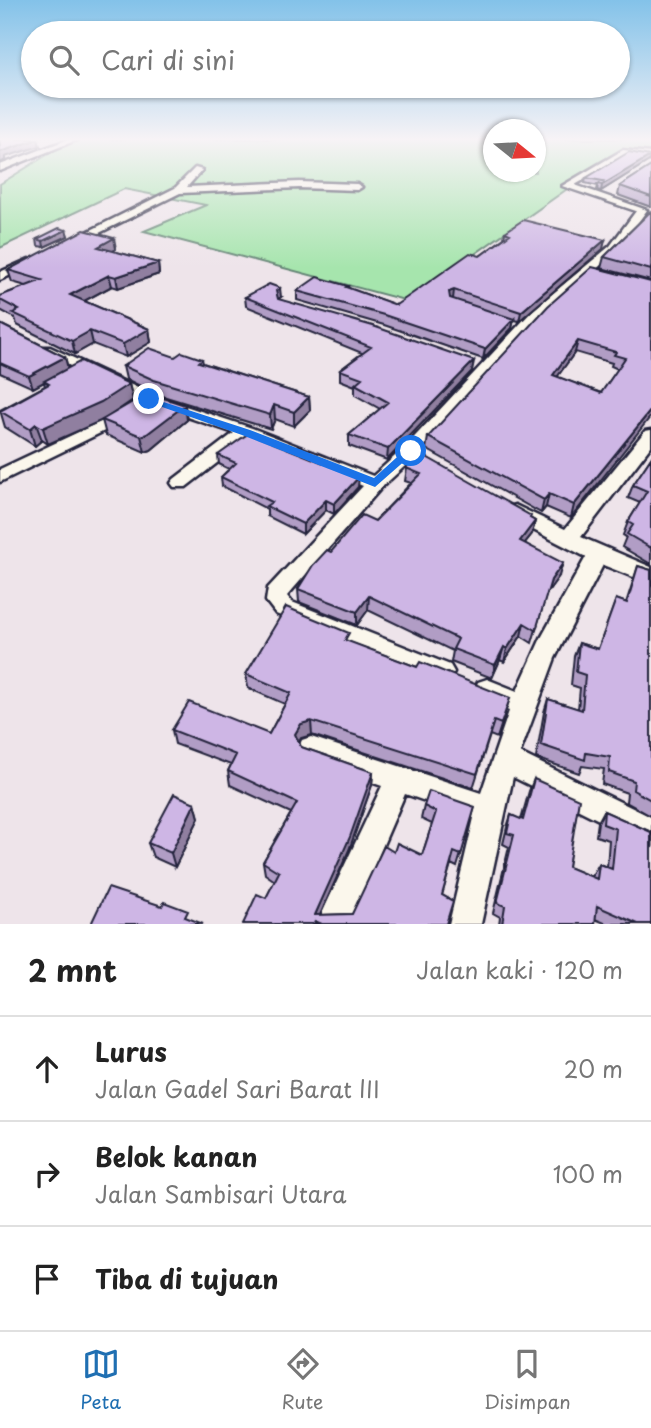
<!DOCTYPE html>
<html lang="id">
<head>
<meta charset="utf-8">
<style>
  body { margin:0; font-family:"Playpen Sans",sans-serif; background:#f6f6f6; color:#222 }
  .compass { position:absolute; left:483px; top:119px; width:63px; height:63px; border-radius:50%; background:#fff; box-shadow:0 2px 5px #0004; rotate:108deg }
  .stop { position:absolute; width:21px; height:21px; margin:-16px; border:5px solid #1a73e8; border-radius:50%; background:#fff }
  .stop.end { background:#1a73e8; border-color:#fff; box-shadow:0 2px 7px #0008 }
  .list { margin:0; padding:0; list-style:none }
  h2 { display:flex; justify-content:space-between; align-items:center; height:91px; margin:0; padding:0 28px; font-size:30px }
  h2 small { font-size:23px; font-weight:400; color:#767676 }
  .list li { display:grid; grid-template-columns:46px 1fr auto; gap:21px; align-items:center; box-sizing:border-box; height:105px; padding:0 28px; border-top:2px solid #e0e0e0 }
  .list b { display:block; font-size:26px; white-space:nowrap }
  .list p { margin:0; font-size:23px; white-space:nowrap; color:#767676 }
  .list em { font-size:23px; font-style:normal; color:#767676 }
  .icon { flex:none; width:38px; height:38px; fill:none; stroke:currentColor; stroke-width:2; stroke-linecap:round; stroke-linejoin:round }
  .map { position:relative; flex:none; width:651px; height:924px; overflow:hidden }
  .search { position:absolute; background:#fff; box-shadow:0 2px 5px #0004; left:21px; right:21px; top:21px; height:77px; display:flex; align-items:center; gap:18px; box-sizing:border-box; padding:0 24px; border-radius:38px; color:#767676; font-size:26px }
  .sheet { height:406px; background:#fff }
  nav { display:flex; justify-content:space-around; align-items:center; box-sizing:border-box; height:98px; border-top:2px solid #e0e0e0; background:#fff; font-size:19px; color:#767676 }
  nav a { display:grid; justify-items:center; gap:4px }
  nav .on { color:#1f6fb2 }
  .map>svg:first-child { display:block }
</style>
</head>
<body>
<div class="map">
<svg width="651" height="924" viewBox="0 0 651 924">
  <rect width="100%" height="100%" fill="#eee4ea"/>
  <filter id="ink" filterUnits="userSpaceOnUse"><feTurbulence type="fractalNoise" baseFrequency=".0143" numOctaves="2"/><feDisplacementMap in="SourceGraphic" scale="14" xChannelSelector="R" yChannelSelector="G"/><feConvolveMatrix kernelMatrix="1 2 1 2 8 2 1 2 1" color-interpolation-filters="sRGB"/></filter>
  <g filter="url(#ink)">
    <path fill="#a6e5ad" stroke="#648474" stroke-width="2" d="M73 139H493L494 172H536V139H651V153L624 149 408 301 144 231 206 205 124 189 0 248V184Z"/>
    <g fill="none" stroke-linecap="round" stroke-linejoin="round">
      <g stroke="#22223b" stroke-width="5">
        <path id="street" d="M69 139H79L0 171V165Z
          M623 150 651 153V159L627 155 575 185 647 210 618 250 544 315 417 455 381 488 287 596 292 602 450 665 454 672 450 679 442 682 276 614 266 601 268 588 363 486 248 439 186 487H174L171 483 174 479 234 433 143 402 38 350 40 347H50L155 396 252 428 373 476 405 447 534 309 610 246 636 211 562 186Z
          M195 168 202 170 187 187 299 182 357 184 362 187 357 190 299 188 180 193 77 244 67 242 175 188Z
          M29 259 35 263 33 265 0 280V272Z
          M123 411 129 413 131 416 129 419 0 482V469Z
          M651 430V446L581 537 651 567V584L603 565 555 658 520 753 651 817V846L513 777 481 924H449L474 818 405 794 349 924H317L382 786 302 758 298 749 302 740 311 737 481 793 509 711 478 698 475 690 478 682 487 679 517 691 541 638 586 557 508 517 506 512 508 507 515 505 565 529 645 431Z"/>
      </g>
      <use href="#street" fill="#fbf7ec" fill-rule="evenodd"/>
    </g>
    <path fill="#b19dc5" stroke="#22223b" stroke-width="2" fill-rule="evenodd" d="M649 161 601 191 597 190 598 186 585 183 586 178Z
      M651 166V207L618 195 620 186Z
      M651 211V281L601 268 604 257Z
      M66 230 68 236 44 247 38 246 37 239Z
      M505 232 603 249 519 321 514 320 512 328 483 359 384 325 297 300V291L348 286V288L396 305 480 256 504 238Z
      M116 249 113 251 158 263 159 274 118 288 112 286 84 301 149 329 151 342 126 357 93 344 75 354 17 325 15 318 0 310V296L26 286 12 282 8 270Z
      M651 282 571 518 546 507 541 513 426 449 428 437ZM575 352 612 363 611 366 618 369 601 393 557 377Z
      M245 297H281L278 299 472 371 387 460 349 446V435L380 409 355 395V386L340 380V370L362 353 246 306Z
      M0 324 65 357 68 368 129 384 133 400 107 417 187 420 151 450 145 452 106 435 102 420 104 419 48 444 42 440 35 446 5 427 0 410 45 386 44 382 33 388 0 373Z
      M175 357 202 359 203 363 309 397 310 410 294 426 275 419 271 429 156 394 126 379 123 366Z
      M414 450 535 521 532 534 525 543 559 576 547 592 532 643 521 636 504 662 500 660 492 678 451 662 453 651 368 610 357 625 299 602 298 589 331 552 375 521 411 483 405 481 409 454Z
      M218 455 358 487 334 514 326 510 303 534 267 516V509L222 486 221 477 229 469 219 464Z
      M651 458V564L622 547 626 537 623 535 628 522 640 503 628 498 633 485Z
      M638 566 651 570V816L626 802 627 793 602 784 604 769 582 766 579 773 536 758 544 712 548 699 578 709 580 688 571 685 574 656 579 643 598 649 616 599 626 603Z
      M349 642 417 667 510 698 497 738 490 735 473 788 312 735 301 738 299 742 301 747 373 772 372 785 349 850 320 915 352 914 394 852 422 855 432 824 421 819 424 806 475 807 457 867 451 864 442 895 446 924H243L266 898 275 881 265 874 263 862 291 813 230 785 228 771 231 765 175 744 172 730 269 734 285 704 248 688 246 674Z
      M534 779 568 867 592 877V875L599 864 607 867 609 840 596 836 598 822 604 811 651 832V924H607L595 919V924H499L500 917 493 913 509 847 503 844 507 827 511 815 521 820 529 791Z
      M195 803 199 818 175 867 153 857 148 843Z"/>
    <path fill="#907fa0" stroke="#22223b" stroke-width="2" d="M38 139 40 146 5 157V160L0 163V152Z
      M650 156 649 161 601 191 602 185Z
      M66 230 68 236 44 247 43 241Z
      M114 238 116 249 100 258 98 247Z
      M605 240 603 249 519 321 521 312Z
      M158 263 159 274 118 288 116 277Z
      M109 275 112 286 73 307 70 295Z
      M280 288 281 297 276 300V291Z
      M454 290 453 299 448 301 449 292Z
      M514 319 512 328 483 359 485 349Z
      M149 329 151 342 126 357 123 344Z
      M90 331 93 344 75 354 72 341Z
      M578 341 575 352 550 387 553 375Z
      M65 357 68 369 33 388 29 376Z
      M474 361 472 371 387 460 388 449Z
      M129 384 133 400 105 419 48 444 43 428Z
      M309 397 310 410 294 426V412Z
      M185 405 187 420 151 450 145 452 141 436Z
      M274 405 275 419 271 429 270 415Z
      M651 410V416L571 518 574 505Z
      M36 424 42 440 35 446 30 429Z
      M359 477 358 487 334 514V504Z
      M549 494 546 507 541 513 544 500Z
      M326 500V510L303 534V524Z
      M535 521 532 534 516 554 520 541Z
      M563 563 559 576 547 593 551 580Z
      M369 596 368 610 357 625V612Z
      M524 623 521 636 504 662 507 649Z
      M504 647 500 660 492 678 495 665Z
      M311 721 312 735 301 738 296 748 295 734 301 724Z
      M373 772 372 785 349 850 317 922 315 921V924H314L315 915Z
      M195 803 199 818 175 867 171 853Z"/>
    <path fill="#ceb6e5" stroke="#22223b" stroke-width="2" fill-rule="evenodd" d="M0 139H38L0 152Z
      M629 152 650 156 602 185 598 184 603 181 586 178Z
      M651 166V197L620 186Z
      M651 211V270L604 257Z
      M523 220 605 240 521 312 454 290 449 292 450 298 514 319 485 349 384 315 297 291 317 277 348 286 346 287 396 305 470 253 480 256 510 234 505 232Z
      M59 228 66 230 43 241 37 239Z
      M84 230 114 238 98 247 158 263 116 277 109 275 70 295 149 329 123 344 90 331 72 341 13 313 19 310 0 300V296L42 280 8 270Z
      M592 267 651 282V410L574 505 549 494 544 500 428 437 548 306ZM578 341 616 352 614 355 625 358 601 393 553 375Z
      M269 284 280 288 276 291 278 299 373 326 474 361 388 449 349 435 388 402 355 384 362 378 340 370 371 347 245 297Z
      M0 324 65 357 29 376 0 363Z
      M149 348 175 357 182 352 202 359 199 362 309 397 294 412 274 405 270 415 154 380 123 366Z
      M81 361 129 384 101 402 43 428 36 424 30 429 0 411 49 384 44 381Z
      M148 393 185 405 147 434 141 436 102 420Z
      M249 433 359 477 334 504 326 500 303 524 266 506 272 502 221 477 236 463 218 455Z
      M414 450 531 516 530 518 535 521 520 541 563 563 551 580 536 630 524 623 507 649 504 647 495 665 453 649 458 639 369 596 357 612 298 589 313 565 327 550 331 552 362 515 375 521 421 474 406 468 415 456 409 454Z
      M651 458V548L627 534 633 525 628 522 647 491 633 485Z
      M638 566 651 570V800L633 790 634 781 609 772 610 757 586 753 585 760 541 745 548 699 582 710 585 675 576 672 579 643 598 649 616 599 627 603Z
      M286 607 349 633 345 640 417 667 420 662 510 698 501 724 494 721 477 774 311 721 301 724 295 734 301 747 373 772 350 837 315 915 352 914 384 846 394 852 397 843 422 855 436 812 424 806 429 791 475 807 461 855 454 852 442 895 453 901 446 924H322L315 921 314 924H243L257 894 266 898 279 872 263 862 297 803 228 771 236 755 172 730 189 702 269 734 291 693 246 674Z
      M534 779 579 799 568 867 597 879 599 864 612 869 616 829 603 824 604 811 651 832V924H638L597 906 595 924H502L505 906 497 903 514 835 507 833 511 815 523 820Z
      M174 794 195 803 171 853 148 843Z
      M108 888 162 906 164 902 188 911 185 917 203 924H91Z"/>
  </g>
  <linearGradient id="sky" x2="0" y2="1"><stop stop-color="#83c2e9"/><stop offset="0.52" stop-color="#f7f3f6"/><stop offset="1" stop-color="#f7f3f6" stop-opacity="0"/></linearGradient>
  <rect width="651" height="268" fill="url(#sky)"/>
  <path fill="#1a73e8" d="M145 396 250 430 374 478 407 448 416 451 375 487 242 435 145 401Z"/>
</svg>
<svg class="compass" viewBox="-18 -18 36 36"><path d="M0-13l5 13h-10z" fill="#e53935"/><path d="M0 13l5-13h-10z" fill="#767676"/></svg>
<div class="stop" style="left:411px;top:451px"></div>
<div class="stop end" style="left:149px;top:399px"></div>
<div class="search"><svg class="icon" aria-label="search" viewBox="0 0 24 24"><circle cx="10" cy="10" r="6"/><path d="M15 15l6 6"/></svg>Cari di sini</div>
</div>
<section class="sheet">
<h2>2 mnt<small>Jalan kaki · 120 m</small></h2>
<ul class="list">
<li><svg class="icon" aria-label="ahead" viewBox="0 0 24 24"><path d="M12 20V5M6 11l6-6 6 6"/></svg><div><b>Lurus</b><p>Jalan Gadel Sari Barat III</p></div><em>20 m</em></li>
<li><svg class="icon" aria-label="right" viewBox="0 0 24 24"><path d="M7 20v-9h11M14 6l5 5-5 5"/></svg><div><b>Belok kanan</b><p>Jalan Sambisari Utara</p></div><em>100 m</em></li>
<li><svg class="icon" aria-label="arrive" viewBox="0 0 24 24"><path d="M6 21V4h12l-3 4 3 4H6"/></svg><div><b>Tiba di tujuan</b></div></li>
</ul>
</section>
<nav>
<a class="on"><svg class="icon" aria-label="map" viewBox="0 0 24 24"><path d="M3 6l6-2 6 2 6-2v14l-6 2-6-2-6 2zM9 4v14M15 6v14"/></svg>Peta</a>
<a><svg class="icon" aria-label="directions" viewBox="0 0 24 24"><path d="M12 3l9 9-9 9-9-9zM9 14v-3h6M13 9l2 2-2 2"/></svg>Rute</a>
<a><svg class="icon" aria-label="saved" viewBox="0 0 24 24"><path d="M7 4h10v16l-5-4-5 4z"/></svg>Disimpan</a>
</nav>
</body>
</html>
